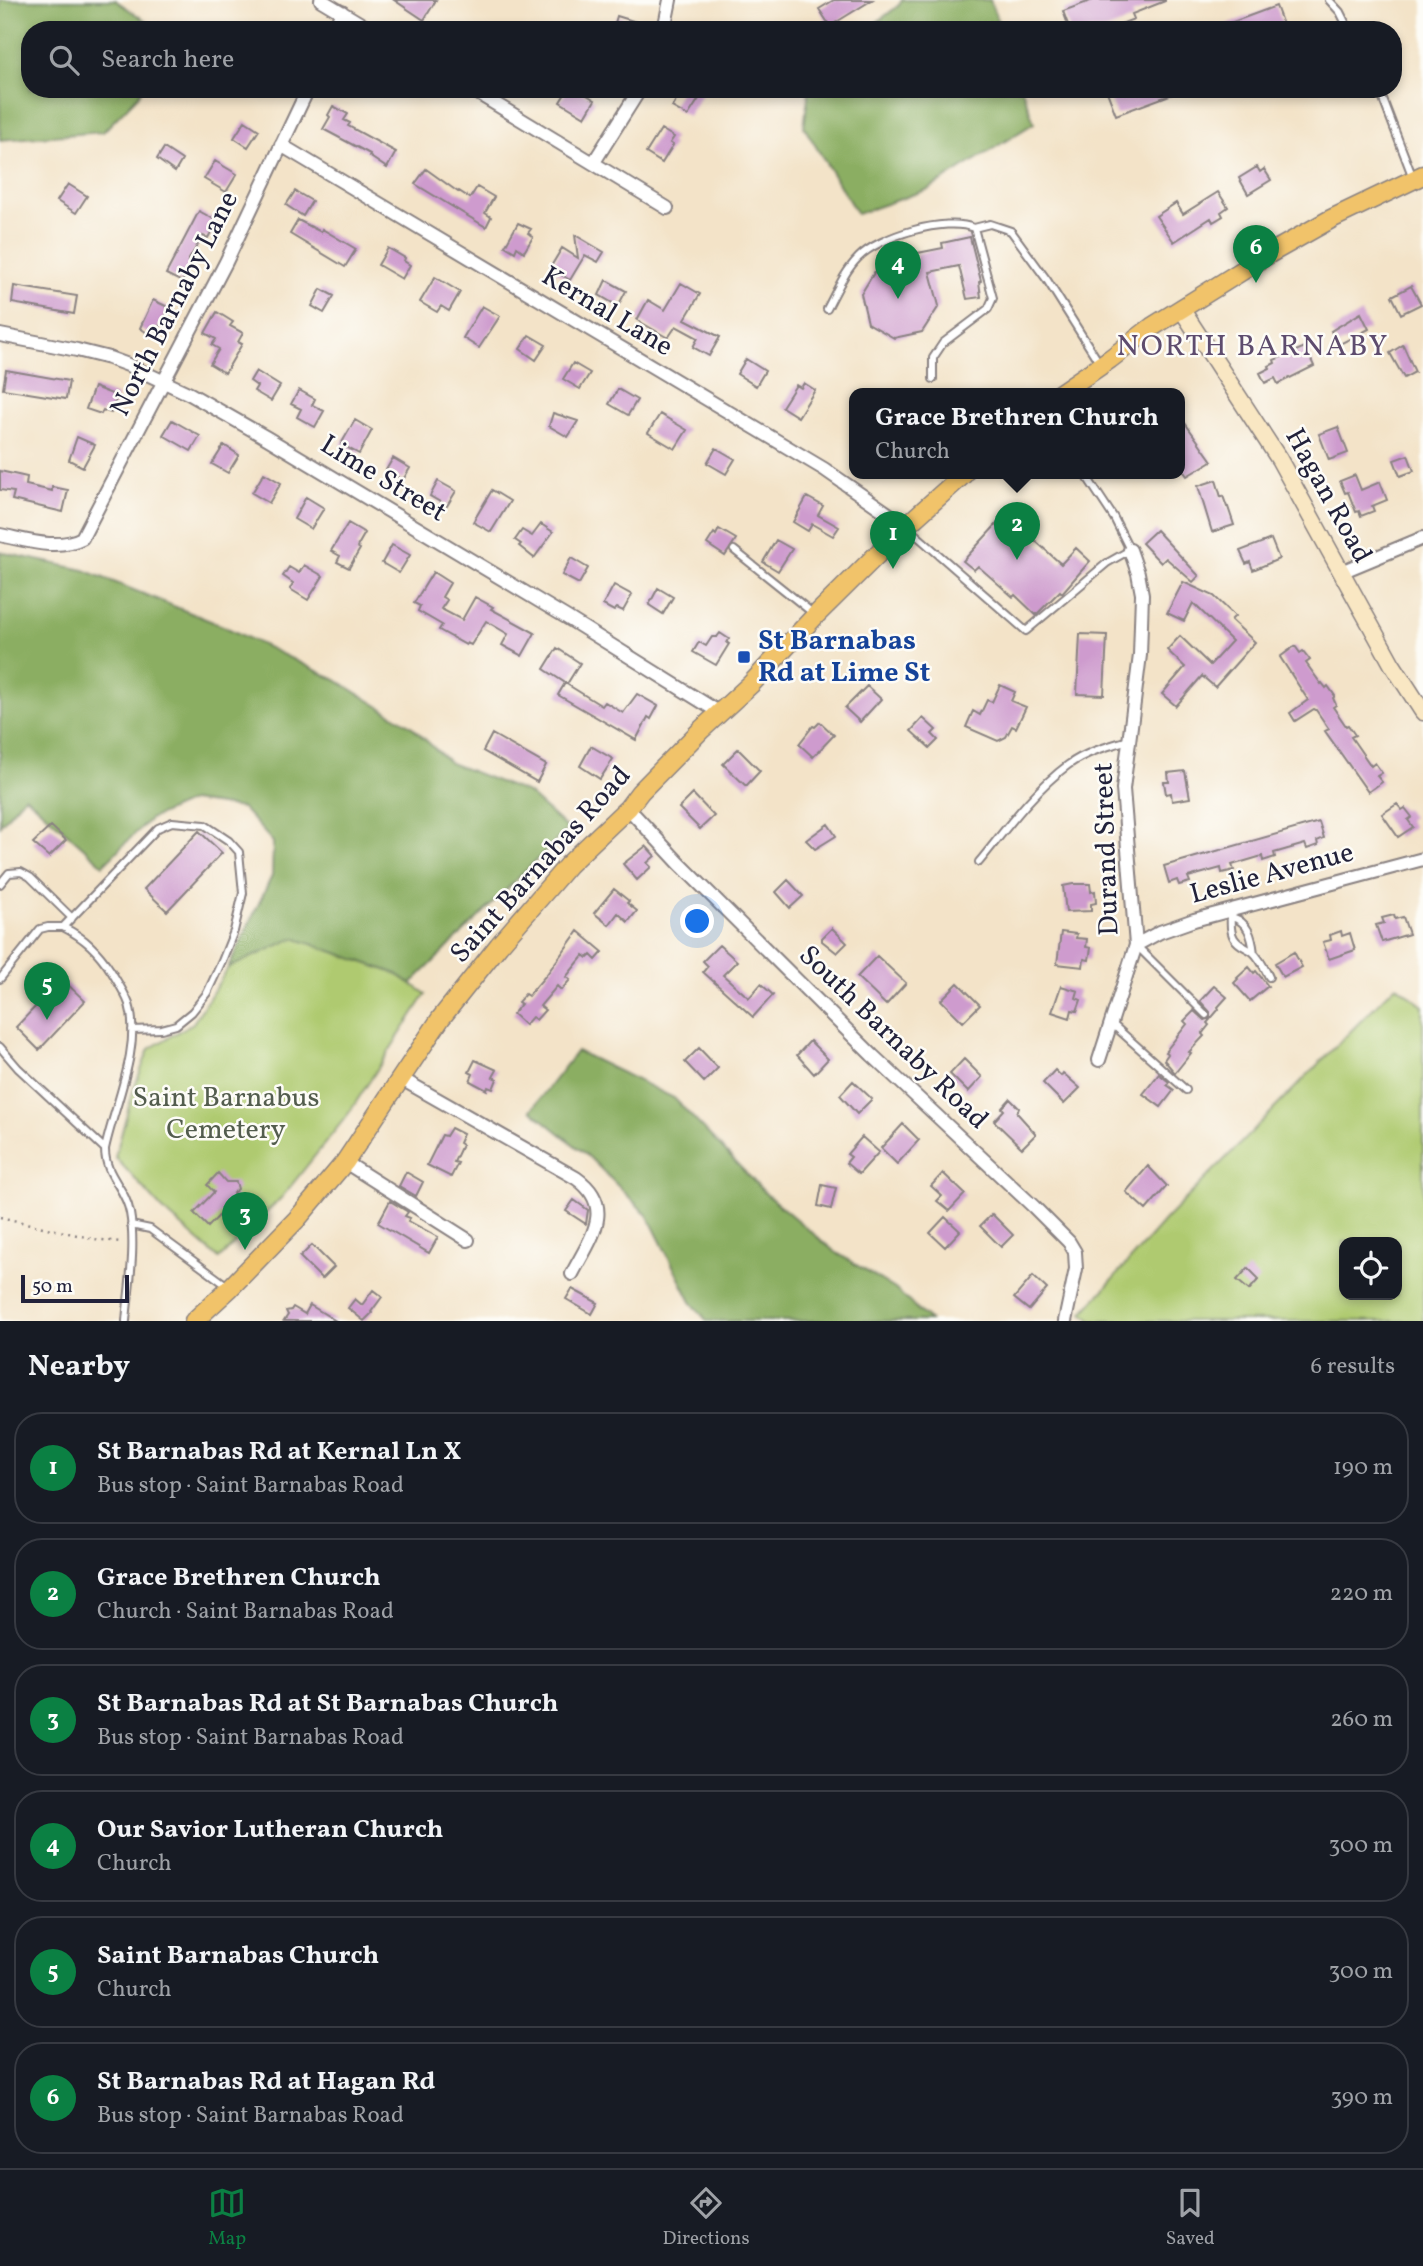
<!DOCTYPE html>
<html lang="en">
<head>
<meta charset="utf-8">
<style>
  body { margin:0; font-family:Vollkorn,serif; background:#242831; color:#f1f3f6 }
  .controls { position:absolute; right:21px; bottom:21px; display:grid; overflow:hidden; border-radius:14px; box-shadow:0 4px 10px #0003 }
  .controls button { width:63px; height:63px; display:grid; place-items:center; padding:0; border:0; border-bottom:2px solid #363941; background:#171b24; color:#f1f3f6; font:35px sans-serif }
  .scale { position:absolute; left:21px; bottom:18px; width:108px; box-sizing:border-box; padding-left:7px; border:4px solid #22223b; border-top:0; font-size:19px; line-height:24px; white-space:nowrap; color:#22223b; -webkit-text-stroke:5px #fdfcf7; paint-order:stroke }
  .you { position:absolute; left:698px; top:922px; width:24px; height:24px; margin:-18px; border:5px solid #fff; border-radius:50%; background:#1a73e8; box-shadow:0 0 0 10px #1a73e833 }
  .badge { display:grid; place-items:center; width:46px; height:46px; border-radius:50%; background:#0b8043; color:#fff; font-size:23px; font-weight:700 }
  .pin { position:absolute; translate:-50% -58px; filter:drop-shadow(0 2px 4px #0008) }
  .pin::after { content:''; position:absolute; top:37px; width:24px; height:21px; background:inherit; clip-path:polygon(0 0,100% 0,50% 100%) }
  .popup { position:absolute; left:849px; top:388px; width:336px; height:91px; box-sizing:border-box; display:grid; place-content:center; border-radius:14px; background:#171b24; filter:drop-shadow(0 2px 5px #0005); font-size:23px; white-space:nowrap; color:#9ea1a6 }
  .popup b { font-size:26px; color:#f1f3f6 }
  .popup::after { content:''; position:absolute; left:50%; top:100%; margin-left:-14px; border:14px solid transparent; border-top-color:#171b24 }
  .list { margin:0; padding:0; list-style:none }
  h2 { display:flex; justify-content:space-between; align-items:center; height:91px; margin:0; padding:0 28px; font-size:30px }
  h2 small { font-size:23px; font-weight:400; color:#9ea1a6 }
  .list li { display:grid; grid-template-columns:46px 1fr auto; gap:21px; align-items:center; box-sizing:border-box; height:112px; margin:0 14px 14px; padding:0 14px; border:2px solid #363941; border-radius:28px }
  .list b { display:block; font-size:26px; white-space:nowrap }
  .list p { margin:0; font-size:23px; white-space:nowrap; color:#9ea1a6 }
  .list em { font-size:23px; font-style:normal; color:#9ea1a6 }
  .icon { flex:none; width:38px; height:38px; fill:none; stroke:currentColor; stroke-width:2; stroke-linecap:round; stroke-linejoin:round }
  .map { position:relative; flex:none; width:1423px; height:1321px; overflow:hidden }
  .search { position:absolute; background:#171b24; box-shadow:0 4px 10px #0003; left:21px; right:21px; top:21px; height:77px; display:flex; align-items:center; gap:18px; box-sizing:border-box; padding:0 24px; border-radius:28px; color:#9ea1a6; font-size:26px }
  .sheet { height:847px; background:#171b24 }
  nav { display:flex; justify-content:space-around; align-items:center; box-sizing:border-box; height:98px; border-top:2px solid #363941; background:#171b24; font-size:19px; color:#9ea1a6 }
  nav a { display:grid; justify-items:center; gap:4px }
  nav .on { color:#0b8043 }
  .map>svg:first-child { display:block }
</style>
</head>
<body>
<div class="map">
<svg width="1423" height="1321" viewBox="0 0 1423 1321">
  <rect width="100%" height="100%" fill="#fdfcf7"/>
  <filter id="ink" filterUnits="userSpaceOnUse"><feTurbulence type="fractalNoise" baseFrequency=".0143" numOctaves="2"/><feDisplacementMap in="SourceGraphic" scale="14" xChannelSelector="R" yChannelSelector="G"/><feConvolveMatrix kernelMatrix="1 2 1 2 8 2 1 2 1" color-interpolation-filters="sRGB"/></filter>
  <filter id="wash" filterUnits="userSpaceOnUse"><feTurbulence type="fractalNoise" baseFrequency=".00686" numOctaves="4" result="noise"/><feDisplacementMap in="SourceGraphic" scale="28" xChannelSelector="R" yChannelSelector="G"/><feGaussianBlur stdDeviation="1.57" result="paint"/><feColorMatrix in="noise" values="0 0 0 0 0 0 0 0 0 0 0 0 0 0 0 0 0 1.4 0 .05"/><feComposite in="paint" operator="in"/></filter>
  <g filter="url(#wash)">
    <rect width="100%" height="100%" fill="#f3e3c8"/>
    <path fill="#afca70" stroke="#687656" stroke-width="2" fill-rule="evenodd" d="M294 937 397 974 426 994 349 1113 282 1197 219 1259 162 1209 115 1157 133 1091 149 1049 193 1023 228 968Z
      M1396 985 1423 1006V1321H1092L1083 1313 1166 1219ZM1344 1242H1397V1295H1344Z"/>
    <path fill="#8bae62" stroke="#56684e" stroke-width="2" d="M0 0H115L159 30H30V89H142L139 95 103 132 0 140Z
      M902 0H990L1001 30H867L899 5Z
      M809 89H1022L1034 123 929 189 857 214 804 127Z
      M0 552 84 570 223 626 336 680 411 726 450 763 528 793 568 829 411 984 397 974 294 938 228 968 272 876 273 842 242 808 191 801 150 819 103 865 25 796 0 825Z
      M577 1051 674 1098 767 1195 834 1251 895 1289 930 1321H707L691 1302 648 1216 589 1157 531 1110Z"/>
    <g id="blocks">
      <path fill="#ce9bce" d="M394 0H436L424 20Z
        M834 0H872L830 26 819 9Z
        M1093 0H1165V1L1132 14 1134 19 1105 30H1070L1063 11Z
        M1276 6 1285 30H1215L1214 29Z
        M617 16 653 27V30H613Z
        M568 89H577L595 100 585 117 560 102Z
        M682 89H694L702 94 688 116 672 107Z
        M1106 89H1180L1181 91 1116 115Z
        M333 106 348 114 344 120 350 123 348 126 396 152 387 168 369 156 370 154 323 129 330 117 328 115Z
        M245 121 259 130 248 147 234 138Z
        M661 129 674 137 670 143 673 145 662 163 646 153Z
        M164 148 182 160 175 172 157 159Z
        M215 161 237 174 226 192 204 179Z
        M1257 167 1260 172 1264 169 1271 180 1248 194 1239 178Z
        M426 169 458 192 459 191 470 198 477 187 494 197 485 213 491 217 486 227 415 184Z
        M68 184 87 196 76 213 57 201Z
        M295 191 312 201 303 216 286 205Z
        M1218 192 1228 207 1221 212 1223 216 1213 222 1211 218 1174 242 1156 216 1176 203 1183 214Z
        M199 211 217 221 208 238 203 236 188 261 191 263 182 282 166 274Z
        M298 220 321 232 322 229 356 249 345 267 290 234Z
        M518 223 531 229 528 233 533 237 524 252 517 247 515 252 505 246Z
        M575 235 604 252 598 262 585 255 570 280 550 268 562 248 578 258Z
        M970 237 981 281 979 282 981 297 967 299 959 266 930 272 939 306 922 332 894 338 868 323 861 294 877 268 906 261 912 264 918 253 943 248 942 243Z
        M388 248 405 258 404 261 410 265 402 279 378 265Z
        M435 277 460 292 449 311 441 306 437 312 420 302Z
        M606 280 626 291 618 306 599 295Z
        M681 283 700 294 685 319 720 337 709 356 693 347 698 338 676 326 668 338 637 320 648 300 665 310Z
        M14 286 77 296 74 314 12 303Z
        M1411 286 1421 304 1401 314 1392 296Z
        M321 289 334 296 324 313 312 306Z
        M153 300 170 308 153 337 140 328Z
        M482 306 500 316 479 348 463 338Z
        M217 312 233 322 230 326 243 333 238 342 242 344 225 373 210 364 219 349 212 345 216 339 205 333Z
        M1361 313 1369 329 1338 345 1331 331Z
        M529 335 546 345 536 360 520 349Z
        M1403 345 1415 372 1404 378 1390 353Z
        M1305 347 1314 366 1278 384 1275 378 1265 383 1260 373 1270 368 1269 366 1275 363 1274 360Z
        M746 359 765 371 756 386 737 374Z
        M573 363 590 373 580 389 563 379Z
        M6 370 69 381 66 399 3 389Z
        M256 371 280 386 271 401 254 391 257 386 250 381Z
        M804 383 815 390 798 417 782 407 796 385 801 388Z
        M94 387 117 396 111 413 103 410 101 414 86 409Z
        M618 389 637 400 628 415 609 404Z
        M299 390 315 399 312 405 324 411 315 427 297 417 301 409 291 404Z
        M553 413 578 421 568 437 549 426Z
        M660 414 687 430 675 449 648 433Z
        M1180 416 1212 461 1187 476 1180 466Z
        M172 420 200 436 191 451 163 435Z
        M355 420 372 430 359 454 341 444Z
        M1338 427 1348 453 1329 460 1319 434Z
        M77 437 95 445 83 467 69 460Z
        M224 445 239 455 228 473 212 464Z
        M716 448 735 459 726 474 707 463Z
        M1408 455 1414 471 1400 476 1394 460Z
        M393 458 410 468 403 480 386 470Z
        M0 471 27 477 26 485 52 491V487L68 490 63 512 12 500 14 492 0 490Z
        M264 473 281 483 269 503 252 493Z
        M1355 475 1361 490 1380 482 1387 500 1372 506 1374 511 1361 516 1359 511 1356 512 1348 492 1345 493 1340 481Z
        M1216 480 1221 497 1223 496 1227 507H1228L1234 525 1212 532 1198 486Z
        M438 481 456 491 447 506 430 496Z
        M492 490 510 501 491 532 473 522Z
        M306 497 324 508 311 529 294 519Z
        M807 497 823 506 818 515 839 527 833 536 812 524 808 531 793 522Z
        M1006 514 1061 564 1076 548 1090 561 1062 593 1060 591 1036 615 1015 595 1013 597 978 566 974 570 963 561Z
        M348 523 365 533 357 547 360 549 349 568 337 562 340 556 331 551Z
        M541 524 553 532 534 558 519 546 521 544 515 540 522 530 532 536Z
        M719 529 736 539 725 556 707 544 714 533 716 535Z
        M1156 530 1199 576 1193 582 1166 558 1161 563 1142 543Z
        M1271 539 1279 559 1253 570 1250 562 1246 564 1240 551Z
        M776 540 792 549 778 571 763 562Z
        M392 545 410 555 399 573 382 563Z
        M571 558 588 568 579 584 562 575Z
        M304 565 323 576 308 600 290 589 293 583 283 576 289 567 299 573Z
        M433 572 450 583 442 597 447 600 441 609 462 620 475 597 493 607 491 609 535 633 522 656 502 645 508 634 486 621 471 645 467 643 466 645 439 630 442 625 418 611 420 606 414 603Z
        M1183 582 1214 596 1235 616 1231 620 1255 642 1215 687 1202 676 1176 706 1162 694 1185 667 1167 650 1180 636 1210 665 1232 641 1193 603 1184 621 1167 613Z
        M614 585 632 595 623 611 617 608 614 611 603 605Z
        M658 588 673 597 663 614 649 605Z
        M720 633 729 639 727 643 729 644 716 665 693 652 699 642 706 646 712 637H717Z
        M1080 634 1107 635 1104 695 1077 694Z
        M1295 646 1300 653 1303 651 1310 660 1306 663 1321 684 1322 683 1326 688 1328 686 1335 696 1333 698 1336 705 1333 707 1346 726 1348 725 1355 735 1351 737 1371 766 1375 763 1382 773 1377 776 1382 782 1368 792 1325 731 1329 729 1316 710 1314 709 1295 721 1290 713 1308 700 1280 657Z
        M557 648 580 663 567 684 544 669Z
        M565 683 602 706 605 702 623 713 637 694 658 706 651 719 648 717 636 740 558 695Z
        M1000 685 1015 692 1011 701 1026 707 1016 728 1012 726 1006 737 998 741 966 727 973 711 980 715 987 700 992 702Z
        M867 686 881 699 860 722 845 708Z
        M923 718 936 730 932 734 938 740 930 748 911 731Z
        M820 722 834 735 813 757 799 744 813 726 815 727Z
        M492 734 546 765 537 782 483 751Z
        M591 746 613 759 600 779 580 766Z
        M738 749 760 771 746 786 723 764Z
        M1185 771 1190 798 1172 801 1171 793 1166 794 1164 782H1169L1168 773Z
        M693 794 714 816 700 829 679 808Z
        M1397 804 1402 810 1405 808 1412 817 1408 820 1413 827 1398 837 1382 814Z
        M1319 822 1324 838 1317 841 1318 845 1307 849 1305 844 1274 853 1275 857 1263 861 1262 856 1232 865 1234 870 1222 873 1221 868 1203 873 1188 877 1190 882 1179 885 1177 880 1169 883 1164 866Z
        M828 824 836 836 815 849 806 840Z
        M51 826 66 840 49 857 33 843Z
        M199 831 222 853 167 911 144 889Z
        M646 846 655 856 647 863 651 867 637 880 623 864Z
        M788 880 803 896 790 908 776 892Z
        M1073 884H1090L1091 892 1095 891 1096 903 1091 904V911L1066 912 1063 886Z
        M614 889 629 901 627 903 637 911 628 922 618 913 609 925 594 913Z
        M1394 915 1395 919 1403 917 1409 934 1382 942 1376 925 1384 923 1382 918Z
        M832 928 847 943 837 953 822 941V938Z
        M578 931 603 952 596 960 591 955 588 958 584 955 566 977 570 980 561 990 557 986 540 1006 545 1010 536 1020 532 1017 525 1025 513 1014 521 1004 518 1002 525 994 528 996 547 974Z
        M1341 931 1342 936 1350 933 1355 950 1329 959 1323 942 1331 940 1330 935Z
        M1061 932 1077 934 1076 938 1087 939 1086 947 1091 948 1089 960 1084 959 1083 967 1057 964Z
        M719 945 737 961 723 975 749 998 761 984 773 995 753 1017 703 972 708 966 703 961Z
        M1294 952 1302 967 1283 977 1275 963Z
        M877 956 906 983 886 1005 857 977Z
        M1249 967 1254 973 1256 971 1268 986 1250 1001 1234 983 1238 979 1237 978Z
        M62 979 85 1001 39 1050 16 1027Z
        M958 983 980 1005 963 1022 941 1000Z
        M1061 986 1078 991 1076 998 1081 1000 1077 1011 1072 1010 1070 1018 1052 1012Z
        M1214 986 1227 997 1218 1007 1219 1009 1207 1023 1209 1025 1202 1034 1204 1036 1189 1052 1191 1053 1175 1073 1164 1060 1168 1054 1165 1052 1187 1024 1184 1021 1194 1011 1204 1020 1210 1018V1012L1200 1001Z
        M810 1041 828 1059 814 1074 797 1055Z
        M699 1048 718 1068 704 1082 685 1062Z
        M964 1059 982 1077 968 1092 950 1074Z
        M475 1060 497 1070 493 1077 497 1079 493 1089 488 1087 487 1090 470 1081 473 1074 469 1072Z
        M1055 1070 1061 1076 1063 1073 1080 1088 1064 1104 1043 1083Z
        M1159 1074 1169 1082 1167 1085 1174 1090 1161 1107 1143 1094Z
        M853 1081 872 1099 857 1114 840 1095Z
        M1010 1099 1019 1108 1017 1113 1035 1133V1135L1022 1148 994 1121 1004 1110 1002 1108Z
        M903 1124 919 1140 897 1164 881 1148Z
        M451 1128 463 1134 459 1143 462 1145 454 1162 458 1163 451 1177 427 1165 442 1135 446 1136Z
        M862 1137 879 1152 859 1174 846 1163 851 1157 847 1154Z
        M1148 1166 1167 1186 1146 1210 1126 1192Z
        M406 1172 423 1182 416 1196 399 1186Z
        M218 1173 226 1182H236L238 1189 233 1193 237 1197 208 1227 194 1213 214 1192 207 1185Z
        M943 1173 965 1194 949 1211 937 1201 942 1196 931 1186Z
        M822 1185 836 1188 831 1209 818 1206Z
        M574 1200 588 1210 586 1224 566 1211Z
        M390 1201 408 1212 405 1216 410 1218 408 1221 438 1237 429 1253 378 1223Z
        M992 1214 1013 1235 1001 1247 980 1226Z
        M945 1217 960 1231 945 1247 930 1233Z
        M312 1245 334 1267 322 1279 300 1257Z
        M1248 1268 1259 1279 1249 1290 1237 1280Z
        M1033 1276 1047 1289 1029 1310 1014 1298Z
        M572 1289 598 1303 592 1314 566 1299Z
        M373 1290 382 1297 371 1312 372 1313 364 1321 348 1308 355 1299 362 1305Z
        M310 1305 336 1321H284L288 1315 286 1311 291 1310 293 1307 305 1314Z"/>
    </g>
  </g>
  <g filter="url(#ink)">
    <use href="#blocks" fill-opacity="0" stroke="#8a8282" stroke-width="2"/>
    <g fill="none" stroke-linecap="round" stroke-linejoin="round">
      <g stroke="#8a8282" stroke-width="10">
        <path id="lane" d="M1329 0 1340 12 1349 30
          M1379 89 1413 178
          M974 228 990 224 1011 231 1047 280 1100 364
          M827 309C836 292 845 271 858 258 879 236 946 216 974 228L993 298 988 309 943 343 933 358V379
          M907 527 1026 631 1107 563 1130 550 1114 518 1085 474
          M734 550 814 614
          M979 862C1006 829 1033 791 1068 765 1086 752 1108 746 1129 740
          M0 884 9 873 21 872 30 877 72 918
          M1229 910C1233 920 1228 928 1234 938 1239 946 1246 947 1253 952 1260 958 1265 969 1269 977
          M1232 917C1248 922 1252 936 1254 953
          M63 927C85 938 98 951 111 971 117 981 125 993 129 1004 142 1047 114 1106 105 1149
          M1137 946 1206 1015
          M0 979 40 929 48 927H63L158 828 172 822 205 825 229 841 239 852 243 893 234 931 222 961 207 993 192 1012 176 1025 161 1029 132 1030
          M1111 1023 1186 1090
          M0 1047 18 1068 105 1149C105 1177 125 1186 130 1213 136 1247 129 1286 126 1321
          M131 1225 150 1229 229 1287"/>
      </g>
      <g stroke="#8a8282" stroke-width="16">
        <path id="street" d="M321 0 371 30
          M334 30 342 12
          M664 30 670 0
          M471 89 667 208
          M281 145 824 469 906 526
          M594 162 640 89
          M0 335 77 350 109 358 128 365 190 394 267 438 566 617 720 713
          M0 535C26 540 57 551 82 538L226 262 308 89
          M1341 572 1423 538
          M628 808 679 863 872 1055 1034 1207 1069 1242 1075 1252 1076 1269 1065 1321
          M1136 945 1160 932 1194 920 1423 859
          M1099 1060 1136 945 1123 789 1140 655 1142 594 1138 573 1130 550
          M400 1078 576 1178C617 1207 590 1239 572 1274
          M345 1162 468 1240"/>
      </g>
      <g stroke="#8a8282" stroke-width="19">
        <path id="secondary" d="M1182 310 1279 459 1392 664 1423 712"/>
      </g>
      <g stroke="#8a8282" stroke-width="21">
        <path id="primary" d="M1059 394 1110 359 1152 327 1269 254 1331 219 1423 175
          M194 1321 230 1288 297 1219 345 1162 441 1018 499 945 568 865 628 808 640 792 702 729 751 684 815 616 906 526 964 474"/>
      </g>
      <path stroke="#8a8282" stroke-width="2.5" stroke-dasharray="2 5" stroke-linecap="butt" d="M0 1217 94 1239 121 1242"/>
      <use href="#lane" stroke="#fff" stroke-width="6"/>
      <use href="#street" stroke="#fff" stroke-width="12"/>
      <use href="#secondary" stroke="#f9e7c3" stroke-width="16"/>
      <use href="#primary" stroke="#f1c36a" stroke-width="18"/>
    </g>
  </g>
  <rect fill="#1a4fb4" stroke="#fdfcf7" stroke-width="2.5" x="737" y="650" width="14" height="14" rx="3.5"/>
  <g text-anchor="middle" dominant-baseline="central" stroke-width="5" stroke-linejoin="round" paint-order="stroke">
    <g font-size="28" fill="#22223b" stroke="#fdfcf7">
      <text transform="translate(175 304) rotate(-63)">North Barnaby Lane</text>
      <text transform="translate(607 312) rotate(31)">Kernal Lane</text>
      <text transform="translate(383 479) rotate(31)">Lime Street</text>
      <text transform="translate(1328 496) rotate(61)">Hagan Road</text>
      <text transform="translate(1107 849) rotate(-92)">Durand Street</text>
      <text transform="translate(541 865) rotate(-48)">Saint Barnabas Road</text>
      <text transform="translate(1272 874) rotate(-15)">Leslie Avenue</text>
      <text transform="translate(893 1038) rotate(44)">South Barnaby Road</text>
    </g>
    <g font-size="28" font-weight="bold" fill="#164399" stroke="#fdfcf7" text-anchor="start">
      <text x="758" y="641">St Barnabas<tspan x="758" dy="32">Rd at Lime St</tspan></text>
    </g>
    <g font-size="28" fill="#535d4e" stroke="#fdfcf7">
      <text x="226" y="1098">Saint Barnabus<tspan x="226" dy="32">Cemetery</tspan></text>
    </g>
    <g font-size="30" letter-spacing="2" fill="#5e4c6e" stroke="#fdfcf7">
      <text x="1253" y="347">NORTH BARNABY</text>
    </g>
  </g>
</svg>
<div class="controls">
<button><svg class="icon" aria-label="locate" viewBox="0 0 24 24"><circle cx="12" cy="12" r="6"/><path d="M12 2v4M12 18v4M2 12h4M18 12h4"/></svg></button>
</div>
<div class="scale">50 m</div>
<div class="you"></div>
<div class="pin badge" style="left:893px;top:569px">1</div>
<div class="pin badge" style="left:1017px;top:560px">2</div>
<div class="popup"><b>Grace Brethren Church</b>Church</div>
<div class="pin badge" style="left:245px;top:1250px">3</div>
<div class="pin badge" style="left:898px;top:299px">4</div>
<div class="pin badge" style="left:47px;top:1020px">5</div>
<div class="pin badge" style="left:1256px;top:283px">6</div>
<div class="search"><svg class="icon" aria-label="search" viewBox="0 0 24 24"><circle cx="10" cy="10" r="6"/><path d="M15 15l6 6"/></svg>Search here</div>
</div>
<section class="sheet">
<h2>Nearby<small>6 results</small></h2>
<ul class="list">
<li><span class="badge">1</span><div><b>St Barnabas Rd at Kernal Ln X</b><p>Bus stop · Saint Barnabas Road</p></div><em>190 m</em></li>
<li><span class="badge">2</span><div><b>Grace Brethren Church</b><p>Church · Saint Barnabas Road</p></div><em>220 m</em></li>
<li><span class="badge">3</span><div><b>St Barnabas Rd at St Barnabas Church</b><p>Bus stop · Saint Barnabas Road</p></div><em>260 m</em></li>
<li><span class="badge">4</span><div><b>Our Savior Lutheran Church</b><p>Church</p></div><em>300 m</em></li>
<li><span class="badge">5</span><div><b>Saint Barnabas Church</b><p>Church</p></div><em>300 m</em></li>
<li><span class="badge">6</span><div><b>St Barnabas Rd at Hagan Rd</b><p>Bus stop · Saint Barnabas Road</p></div><em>390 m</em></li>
</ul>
</section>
<nav>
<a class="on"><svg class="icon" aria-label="map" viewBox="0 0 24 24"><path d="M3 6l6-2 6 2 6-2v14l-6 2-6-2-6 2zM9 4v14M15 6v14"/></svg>Map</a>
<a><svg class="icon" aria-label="directions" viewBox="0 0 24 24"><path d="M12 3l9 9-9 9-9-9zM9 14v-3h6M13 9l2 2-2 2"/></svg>Directions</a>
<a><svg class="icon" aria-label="saved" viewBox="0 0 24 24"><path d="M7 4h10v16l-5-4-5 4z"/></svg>Saved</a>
</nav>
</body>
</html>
